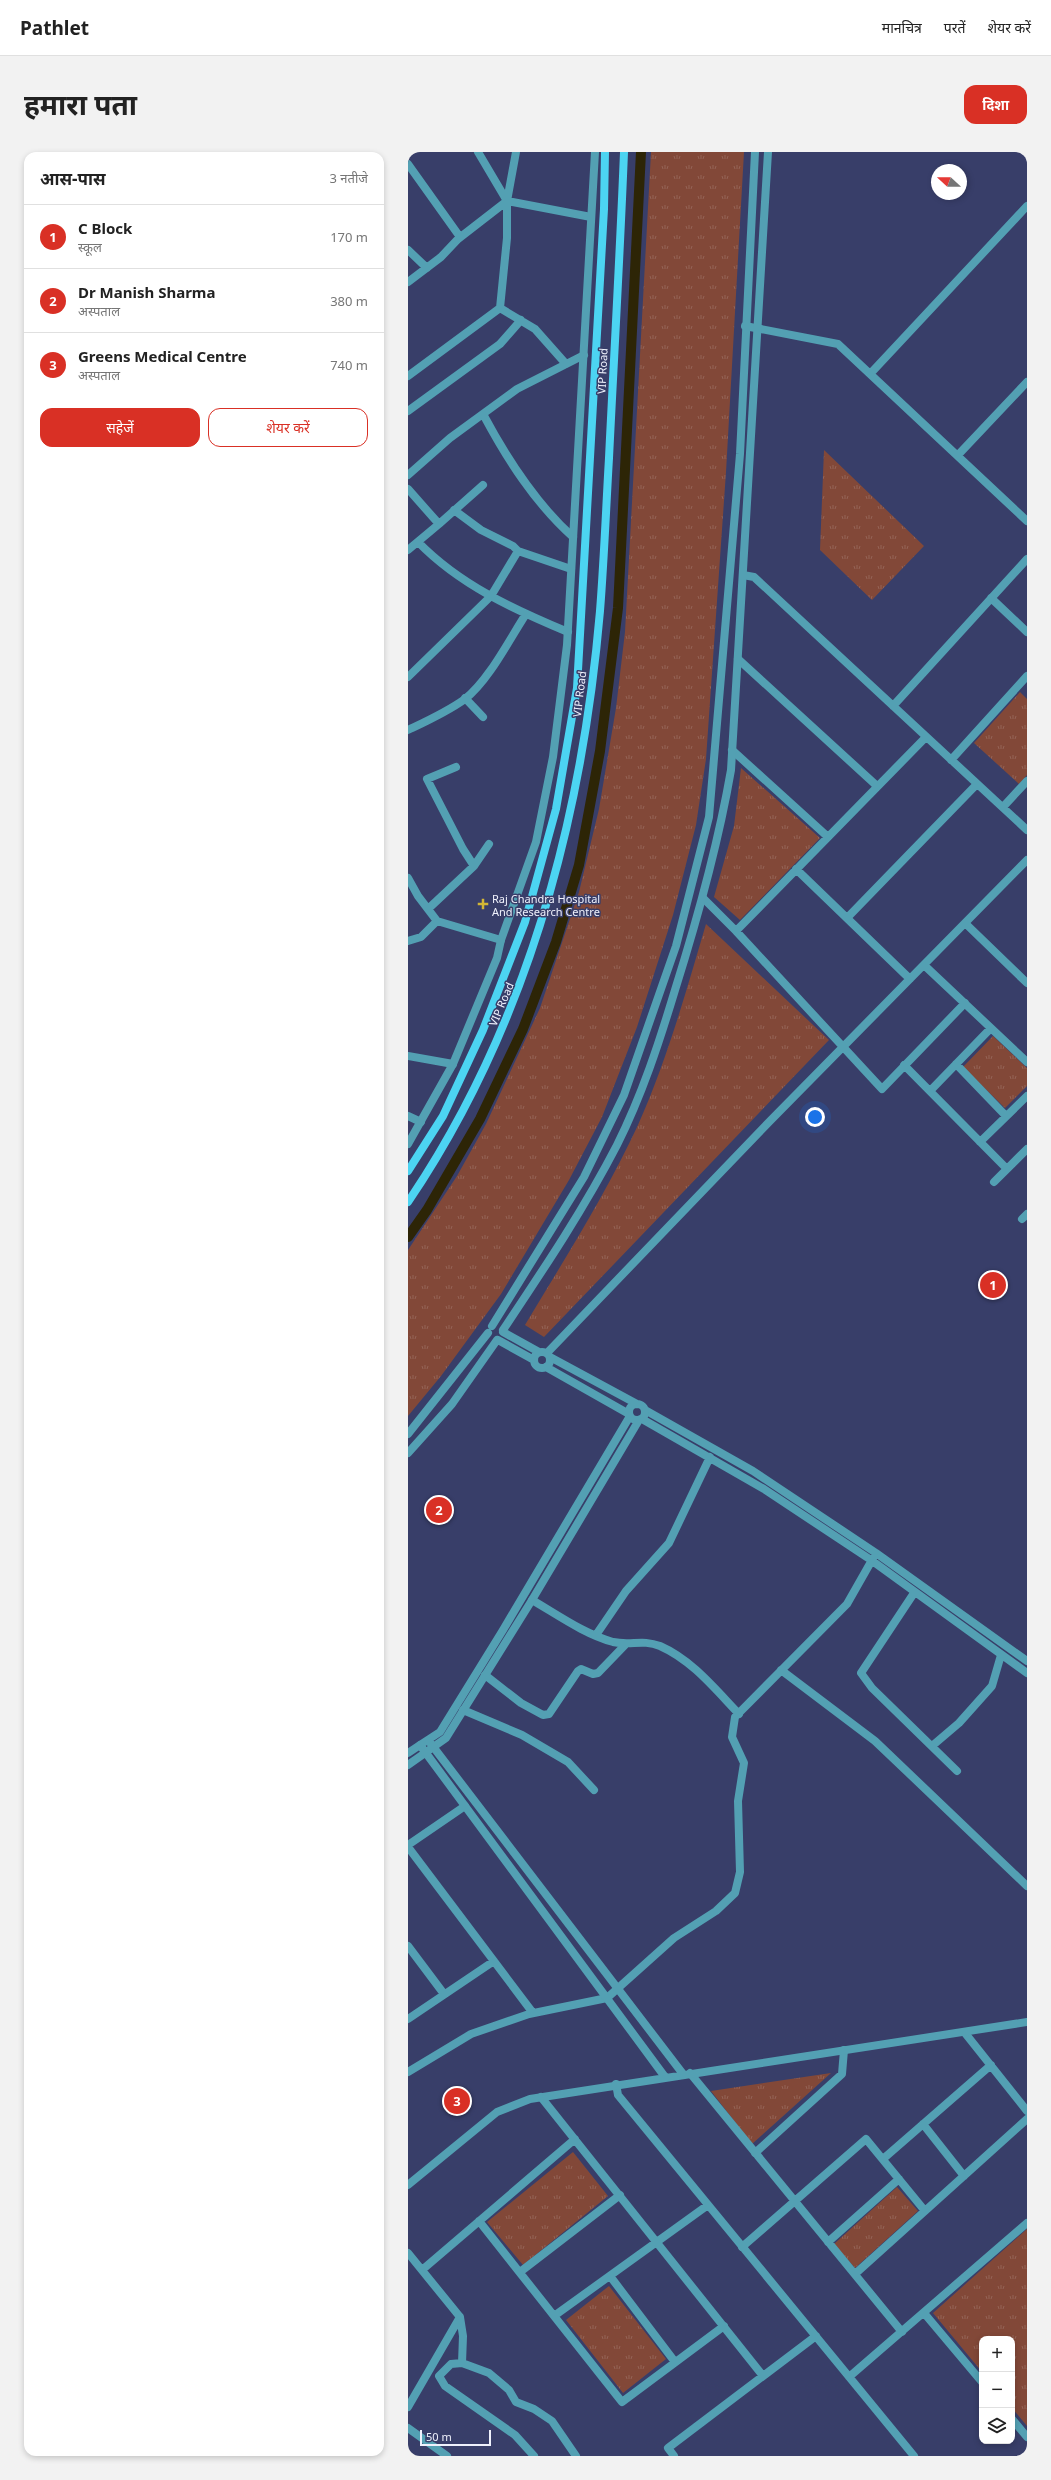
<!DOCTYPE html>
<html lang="hi">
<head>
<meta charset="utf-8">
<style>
  body { margin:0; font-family:"Noto Sans","Noto Sans Devanagari",sans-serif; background:#f2f2f2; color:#222 }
  .controls { position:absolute; right:12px; bottom:12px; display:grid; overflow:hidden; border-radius:8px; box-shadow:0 2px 6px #0003 }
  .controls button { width:36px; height:36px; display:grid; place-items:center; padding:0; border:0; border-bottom:1px solid #e0e0e0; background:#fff; color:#222; font:20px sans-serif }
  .compass { position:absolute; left:523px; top:12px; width:36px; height:36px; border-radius:50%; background:#fff; box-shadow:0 2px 6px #0003; rotate:291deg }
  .scale { position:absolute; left:12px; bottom:10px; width:71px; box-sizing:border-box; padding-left:4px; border:2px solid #eff1fc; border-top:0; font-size:11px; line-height:14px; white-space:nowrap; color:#eff1fc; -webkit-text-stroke:3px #383e69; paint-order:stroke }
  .you { position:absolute; left:407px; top:965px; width:14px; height:14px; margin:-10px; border:3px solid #fff; border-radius:50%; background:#1a73e8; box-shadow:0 0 0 6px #1a73e833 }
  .badge { display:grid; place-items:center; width:26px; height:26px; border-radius:50%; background:#d93025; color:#fff; font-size:13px; font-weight:700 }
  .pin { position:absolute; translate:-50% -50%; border:2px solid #fff; box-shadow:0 1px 4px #0006 }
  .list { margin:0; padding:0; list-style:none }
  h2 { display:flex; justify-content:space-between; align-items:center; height:52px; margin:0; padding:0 16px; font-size:17px }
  h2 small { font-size:13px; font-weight:400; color:#767676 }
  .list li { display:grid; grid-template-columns:26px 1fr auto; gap:12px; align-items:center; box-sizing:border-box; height:64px; padding:0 16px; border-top:1px solid #e0e0e0 }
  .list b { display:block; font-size:15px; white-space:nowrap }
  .list p { margin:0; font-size:13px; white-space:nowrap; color:#767676 }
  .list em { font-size:13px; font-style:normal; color:#767676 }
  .actions { display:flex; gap:8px; padding:12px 16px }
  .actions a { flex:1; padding:9px 0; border:1px solid #d93025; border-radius:12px; text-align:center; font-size:14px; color:#d93025 }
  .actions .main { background:#d93025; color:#fff }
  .icon { flex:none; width:22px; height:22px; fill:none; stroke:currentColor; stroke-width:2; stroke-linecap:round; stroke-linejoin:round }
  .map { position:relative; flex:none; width:619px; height:2304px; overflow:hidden; border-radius:12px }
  header { display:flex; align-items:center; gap:24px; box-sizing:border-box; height:56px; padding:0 20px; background:#fff; border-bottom:1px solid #e0e0e0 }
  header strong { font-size:19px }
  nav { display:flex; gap:22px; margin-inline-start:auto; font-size:14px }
  .intro { display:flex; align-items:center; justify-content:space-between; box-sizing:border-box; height:96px; padding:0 24px }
  h1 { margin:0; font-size:28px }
  .button { padding:10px 18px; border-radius:12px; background:#d93025; color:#fff; font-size:14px; font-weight:700 }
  main { display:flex; gap:24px; padding:0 24px }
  aside { flex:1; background:#fff; border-radius:12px; box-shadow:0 2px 6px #0003 }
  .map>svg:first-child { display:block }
</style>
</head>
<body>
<header>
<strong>Pathlet</strong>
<nav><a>मानचित्र</a><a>परतें</a><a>शेयर करें</a></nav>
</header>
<div class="intro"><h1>हमारा पता</h1><a class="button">दिशा</a></div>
<main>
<aside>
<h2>आस-पास<small>3 नतीजे</small></h2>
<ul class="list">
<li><span class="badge">1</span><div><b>C Block</b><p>स्कूल</p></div><em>170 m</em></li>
<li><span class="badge">2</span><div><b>Dr Manish Sharma</b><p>अस्पताल</p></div><em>380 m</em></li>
<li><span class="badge">3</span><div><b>Greens Medical Centre</b><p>अस्पताल</p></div><em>740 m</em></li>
</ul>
<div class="actions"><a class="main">सहेजें</a><a>शेयर करें</a></div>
</aside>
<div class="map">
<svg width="619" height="2304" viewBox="0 0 619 2304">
  <defs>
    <pattern id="park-tufts" width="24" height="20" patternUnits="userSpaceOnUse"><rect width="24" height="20" fill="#824838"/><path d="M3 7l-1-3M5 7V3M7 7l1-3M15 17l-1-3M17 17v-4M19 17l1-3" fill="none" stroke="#946356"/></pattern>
  </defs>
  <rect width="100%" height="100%" fill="#383e69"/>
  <path fill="url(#park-tufts)" d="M243 0H336L318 320 298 607 288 673 265 763 229 875 194 965 161 1028 93 1142 33 1224 0 1264V1098L49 1024 78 972 132 856 171 740 191 657 208 556 217 480Z
    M416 298 516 394 464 448 412 398Z
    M612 540 619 547V623L611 632 566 591Z
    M333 616 412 686 332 768 306 745 326 674Z
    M298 772 421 888 136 1185 117 1173C156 1108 198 1042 230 973 259 908 278 840 298 772Z
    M585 884 619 916V934L597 956 555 915Z
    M423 1921 344 1992 303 1939Z
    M165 2000 200 2044 115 2113 79 2070Z
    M489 2035 510 2059 447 2116 426 2092Z
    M619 2077V2274L604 2256V2187H574V2220L525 2161Z
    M201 2134 258 2207 215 2241 158 2168Z"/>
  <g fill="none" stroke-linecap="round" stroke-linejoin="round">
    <path stroke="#2d2506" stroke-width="10" d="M0 1085 19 1058 72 967 115 877 148 790 171 713 192 599 210 456 233 0"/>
    <path stroke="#53a0b3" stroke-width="8" d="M70 0 99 49
      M0 12 52 85
      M0 98 19 116
      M0 130 33 105 50 87 99 49 183 65
      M92 156 127 177 158 212
      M337 174 430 192 619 369
      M462 222 619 54
      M0 224 92 156 99 86V49L108 0
      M0 259 92 192 113 168
      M75 262C99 307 127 351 165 385
      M550 303 619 230
      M0 323 42 286 109 237 176 203
      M0 337 31 372 0 398
      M46 358 73 378 105 394 110 399 163 417
      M31 372 75 333
      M10 390C52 433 105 457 160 480
      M335 423 346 425 619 678
      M583 446 619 480
      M330 507 469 634
      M0 525 83 444 110 399
      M57 546 75 565
      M485 554 619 407
      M0 578C19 569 39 560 57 547 81 528 101 488 118 462
      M324 598 420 685
      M543 608 619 524
      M48 615 19 627 55 697 66 714
      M595 655 619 629
      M388 717 502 827
      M0 726 10 744 29 769 93 788
      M295 746 328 779 474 937 557 851
      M20 757 66 714 81 692
      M439 766 569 632
      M557 771 619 831
      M328 779 518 585
      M0 789 13 785 29 769
      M516 813 619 910
      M0 904 45 912
      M548 912 598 964
      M496 913 599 1017
      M522 939 583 876
      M0 964 13 970
      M572 990 619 944
      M586 1030 619 997
      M614 1067 619 1062
      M139 1201 362 969 619 708
      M237 1258 345 1319 468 1401
      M234 1267 356 1337 463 1408 619 1521
      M506 1441 453 1521 464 1536 549 1619
      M124 1448C150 1463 176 1482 205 1490 223 1494 234 1487 252 1494 284 1508 307 1537 331 1562
      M188 1483 218 1439 261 1391 302 1305
      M373 1518 467 1589 619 1734
      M77 1523 113 1551 135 1563 141 1562 170 1519 173 1517 185 1522 190 1521 217 1493
      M55 1558 114 1583 160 1610 186 1638
      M524 1594 551 1571 584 1534 593 1503
      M0 1601 12 1593
      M0 1613 17 1601
      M0 1693 57 1654
      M0 1695 125 1861
      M0 1794 36 1842
      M0 1867 86 1809
      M557 1881 619 1959
      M0 1920 63 1882 121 1862 199 1846 266 1786 308 1759 327 1741 332 1720 330 1649 336 1611 324 1585 327 1565 439 1452 468 1401 619 1509
      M282 1921 494 2180
      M208 1932 210 1943 506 2304
      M133 1945 355 2224
      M515 1972 556 2024
      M347 2001 434 1922 436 1898
      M475 2007 583 1913
      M71 2069 214 2250 316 2174
      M420 2090 491 2027
      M334 2095 458 1987 517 2059
      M0 2101 52 2165 0 2255
      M14 2118 167 1987
      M112 2120 212 2043
      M447 2122 619 1967
      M202 2124 267 2210
      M516 2161 574 2230
      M146 2164 300 2053
      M52 2165 55 2184 54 2211
      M441 2225 619 2071
      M604 2267 619 2285
      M0 2276 39 2304
      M126 2304 107 2283 37 2234 31 2224 43 2212 54 2211 81 2221 101 2238 108 2250 126 2257 144 2269 168 2304
      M266 2304 260 2296 408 2184"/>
    <path stroke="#53a0b3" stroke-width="8" d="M0 992 45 912 89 806 93 788 128 690 145 605 159 493 187 0
      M84 1174 176 1025 216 943 268 794 301 665 332 302 347 0
      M95 1178C135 1118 176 1057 209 993 234 943 251 891 267 838 290 765 310 693 323 618L360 0
      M95 1180 131 1200
      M90 1188 126 1208
      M126 1208a8 8 0 1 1 16 0a8 8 0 1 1-16 0Z
      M142 1205 229 1252
      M138 1215 221 1262
      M221 1260a8 8 0 1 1 16 0a8 8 0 1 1-16 0Z
      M222 1264 95 1478 32 1580 12 1593 257 1925
      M0 1282 80 1181
      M0 1301 44 1252 89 1188
      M20 1588 275 1922
      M21 1598 38 1586 124 1448 231 1268
      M0 2033 89 1960 122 1947 619 1870"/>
    <path stroke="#4cd4f2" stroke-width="8" d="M0 1019 35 964 75 878 117 770 148 657 169 536 196 57 197 0
      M0 1050C119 874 174 668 192 459 196 408 198 357 201 306 206 204 212 102 216 0"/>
  </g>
  <path fill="#d3b635" stroke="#383e69" stroke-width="1.5" d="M73 746h4v4h4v4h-4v4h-4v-4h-4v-4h4z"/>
  <g text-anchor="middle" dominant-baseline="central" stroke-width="3" stroke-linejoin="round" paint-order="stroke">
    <g font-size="11" fill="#eff1fc" stroke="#383e69">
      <text transform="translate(194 219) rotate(-87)">VIP Road</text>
      <text transform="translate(171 542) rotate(-83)">VIP Road</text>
      <text transform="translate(93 852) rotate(-67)">VIP Road</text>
    </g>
    <g font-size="11" fill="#eff1fc" stroke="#383e69" text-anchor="start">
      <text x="84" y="746">Raj Chandra Hospital<tspan x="84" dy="13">And Research Centre</tspan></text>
    </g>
  </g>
</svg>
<div class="controls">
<button>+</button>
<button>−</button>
<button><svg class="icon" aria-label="layers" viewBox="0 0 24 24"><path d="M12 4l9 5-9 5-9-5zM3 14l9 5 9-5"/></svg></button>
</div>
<svg class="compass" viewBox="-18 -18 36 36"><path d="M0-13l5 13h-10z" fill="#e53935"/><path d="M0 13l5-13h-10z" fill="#767676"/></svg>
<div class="scale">50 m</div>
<div class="you"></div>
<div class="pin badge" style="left:585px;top:1133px">1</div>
<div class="pin badge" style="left:31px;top:1358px">2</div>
<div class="pin badge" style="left:49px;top:1949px">3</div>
</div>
</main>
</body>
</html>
